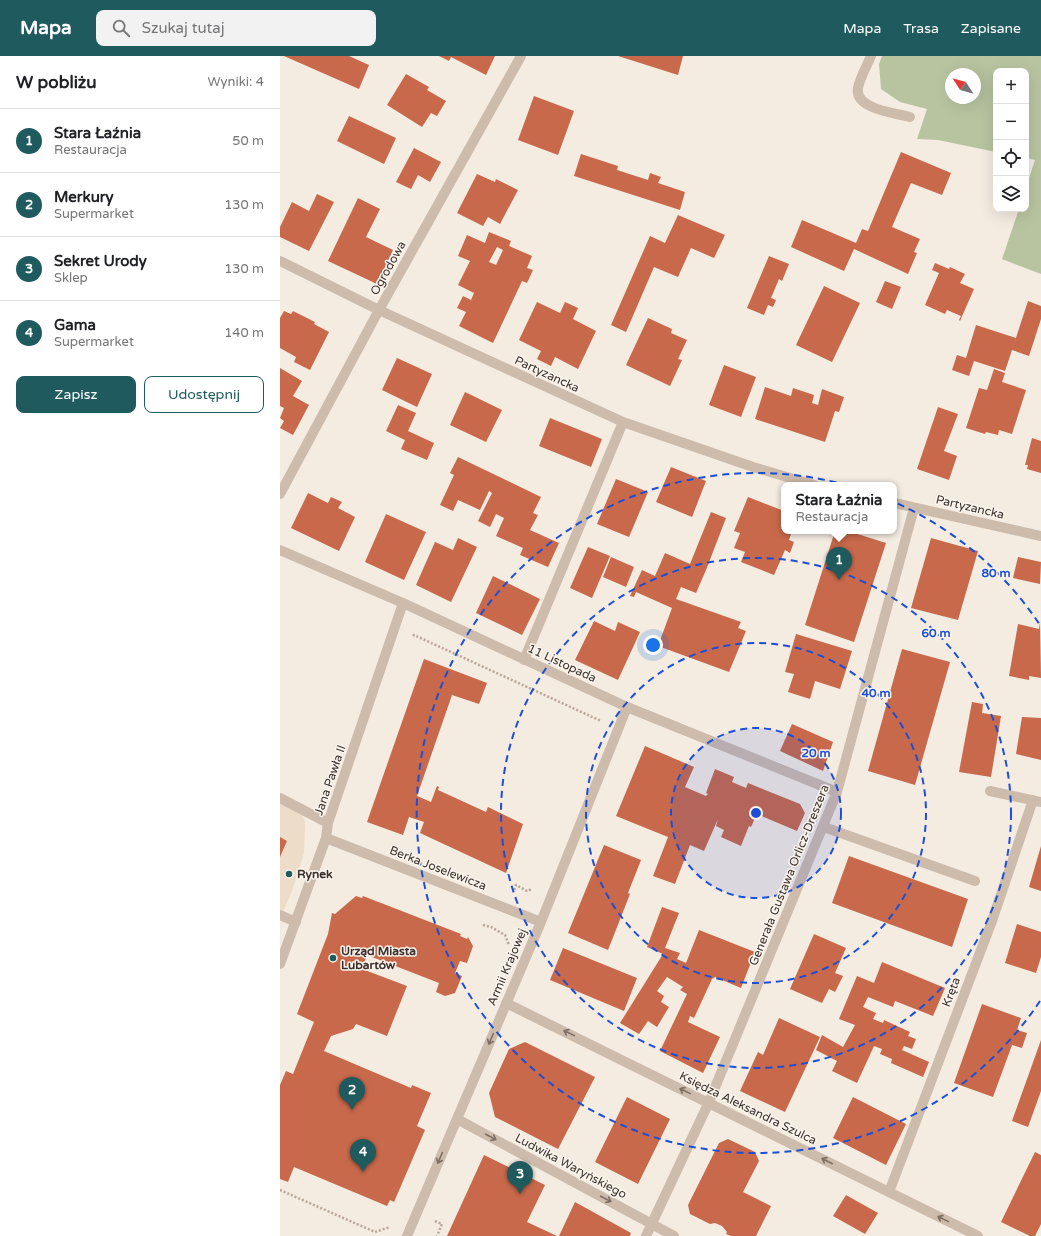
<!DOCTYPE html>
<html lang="pl">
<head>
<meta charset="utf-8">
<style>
  body { margin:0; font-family:"Varela Round",sans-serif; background:#f2f2f2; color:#202124 }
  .controls { position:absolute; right:12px; top:12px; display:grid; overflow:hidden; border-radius:8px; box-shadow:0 4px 16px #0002 }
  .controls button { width:36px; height:36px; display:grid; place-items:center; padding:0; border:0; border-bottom:1px solid #e0e0e0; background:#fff; color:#202124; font:20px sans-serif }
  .compass { position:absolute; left:665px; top:12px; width:36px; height:36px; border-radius:50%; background:#fff; box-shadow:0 4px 16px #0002; rotate:306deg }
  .you { position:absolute; left:373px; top:589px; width:14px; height:14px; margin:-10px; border:3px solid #fff; border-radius:50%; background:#1a73e8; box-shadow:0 0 0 6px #1a73e833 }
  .badge { display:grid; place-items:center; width:26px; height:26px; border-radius:50%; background:#1f5a5e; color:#fff; font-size:13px; font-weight:700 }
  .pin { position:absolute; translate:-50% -33px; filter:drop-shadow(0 1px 2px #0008) }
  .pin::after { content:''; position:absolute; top:21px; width:14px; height:12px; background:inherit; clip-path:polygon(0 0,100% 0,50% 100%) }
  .popup { position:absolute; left:501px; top:426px; width:116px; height:52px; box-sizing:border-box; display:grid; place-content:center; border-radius:8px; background:#fff; filter:drop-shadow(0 1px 3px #0005); font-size:13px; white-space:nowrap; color:#757577 }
  .popup b { font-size:15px; color:#202124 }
  .popup::after { content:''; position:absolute; left:50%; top:100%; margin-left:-8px; border:8px solid transparent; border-top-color:#fff }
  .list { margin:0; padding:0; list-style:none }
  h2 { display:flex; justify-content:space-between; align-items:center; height:52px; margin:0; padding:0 16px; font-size:17px }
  h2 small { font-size:13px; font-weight:400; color:#757577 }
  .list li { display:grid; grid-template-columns:26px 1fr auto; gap:12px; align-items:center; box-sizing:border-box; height:64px; padding:0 16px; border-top:1px solid #e0e0e0 }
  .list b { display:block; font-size:15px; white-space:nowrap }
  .list p { margin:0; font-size:13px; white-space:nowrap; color:#757577 }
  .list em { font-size:13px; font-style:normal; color:#757577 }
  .actions { display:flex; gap:8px; padding:12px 16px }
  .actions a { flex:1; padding:9px 0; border:1px solid #1f5a5e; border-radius:8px; text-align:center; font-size:14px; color:#1f5a5e }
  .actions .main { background:#1f5a5e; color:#fff }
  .icon { flex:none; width:22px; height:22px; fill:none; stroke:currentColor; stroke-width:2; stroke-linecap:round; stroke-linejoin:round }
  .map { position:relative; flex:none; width:761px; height:1180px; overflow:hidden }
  header { display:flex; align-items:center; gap:24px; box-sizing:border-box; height:56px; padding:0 20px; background:#1f5a5e; color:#fff }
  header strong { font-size:19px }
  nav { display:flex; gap:22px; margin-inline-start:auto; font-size:14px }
  .search { width:280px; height:36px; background:#f2f2f2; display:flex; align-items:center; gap:10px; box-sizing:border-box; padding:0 14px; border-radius:8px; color:#757577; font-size:15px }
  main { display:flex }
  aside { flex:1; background:#fff }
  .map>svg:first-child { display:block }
</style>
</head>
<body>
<header>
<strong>Mapa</strong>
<div class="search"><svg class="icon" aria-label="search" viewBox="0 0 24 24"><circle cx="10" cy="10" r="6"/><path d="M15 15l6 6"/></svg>Szukaj tutaj</div>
<nav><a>Mapa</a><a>Trasa</a><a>Zapisane</a></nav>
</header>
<main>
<aside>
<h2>W pobliżu<small>Wyniki: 4</small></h2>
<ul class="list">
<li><span class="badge">1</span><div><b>Stara Łaźnia</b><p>Restauracja</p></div><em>50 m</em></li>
<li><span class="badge">2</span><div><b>Merkury</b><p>Supermarket</p></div><em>130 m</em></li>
<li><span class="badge">3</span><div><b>Sekret Urody</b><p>Sklep</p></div><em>130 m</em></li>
<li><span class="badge">4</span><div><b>Gama</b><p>Supermarket</p></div><em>140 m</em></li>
</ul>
<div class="actions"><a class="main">Zapisz</a><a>Udostępnij</a></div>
</aside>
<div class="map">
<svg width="761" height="1180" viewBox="0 0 761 1180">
  <rect width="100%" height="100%" fill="#f4ebe1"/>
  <path fill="#b8c4a0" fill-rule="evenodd" d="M602 0H761V218L722 203 739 153H746V131L755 104 746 102V15H716V96L658 84 637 83 647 53 620 46 601 33 599 8ZM671 18H695V42H671Z"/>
  <path fill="#ecdcc8" d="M0 743 20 753 25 766 24 797 12 835 0 863V801L7 785 0 781Z"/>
  <path fill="#c8694b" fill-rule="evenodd" d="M4 0H69L89 9 79 33Z
    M159 0H215L206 19 171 1 169 5Z
    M338 0H403L398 19Z
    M126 18 149 31 147 34 166 45 157 60 151 57 142 71 107 49Z
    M254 40 294 55 278 99 238 84Z
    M69 60 116 82 104 108 57 85Z
    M134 92 161 106 150 126 138 119 131 133 116 126Z
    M621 96 671 117 662 139 631 127 612 171 640 183 634 196 637 197 628 218 574 193 564 215 511 191 522 164 576 187 582 173 588 175Z
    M301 98 338 110 337 114 368 124 370 117 381 121 378 127 405 136 400 154 294 120Z
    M197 118 215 126 216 123 238 134 220 168 208 161 203 170 177 157Z
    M37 138 54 146 29 195 0 181V171L12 146 29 155Z
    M78 142 100 153 86 181 113 194 97 228 48 205Z
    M398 159 445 179 434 202 411 192 398 221 374 211 346 276 331 269 370 180 385 187Z
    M209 176 231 185 229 190 252 200 247 212 253 214 247 227 242 225 213 287 179 270 186 256 177 252 183 240 191 244 194 237 178 229 190 205 178 200 187 179 205 187ZM217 191 223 194 216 209 209 206Z
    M489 200 509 208 502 225 499 223 491 242 496 244 493 251 488 249 484 259 467 252Z
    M655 207 669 213 670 211 685 218 680 227 694 233 680 265 679 264 681 260 667 254 665 258 645 249 659 217 652 214Z
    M605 225 621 231 612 253 596 246Z
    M544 230 580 247 552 306 516 289Z
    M748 245 761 250V263L749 300 732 294Z
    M257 246 280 257 285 246 298 252 293 263 316 275 298 313 275 301 271 310 257 303 261 295 239 284Z
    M4 255 11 258 13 255 35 266 34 268 49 276 30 314 14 306 16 301 0 292V262Z
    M368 262 392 273 391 277 407 284 398 303 402 304 390 330 346 309Z
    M696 269 736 282 725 315 694 305 689 320 672 314 677 299 686 302Z
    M117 302 152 318 137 351 102 334Z
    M444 309 476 321 461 361 429 349Z
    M0 312 22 325 13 340 29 349 13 379 0 372 4 365 0 362 4 352 0 350Z
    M714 313 725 317 722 326 746 334 732 378 719 374 718 379 706 376 705 378 686 372 699 332 707 334Z
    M485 331 511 340 513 332 534 339 532 347 538 349 542 333 564 341 559 356 555 355 545 386 475 363Z
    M185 336 222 354 206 386 170 369Z
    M118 349 136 357 128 375 154 387 147 404 121 393 125 384 106 375Z
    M658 351 678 358 664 395 677 400 669 424 637 413Z
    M270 362 322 383 311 411 259 390Z
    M752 382 761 385V417L747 413 748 409H745Z
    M178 401 261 441 253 457 258 459 250 474 279 487 268 511 240 499 243 492 216 480 224 462 216 458 210 471 198 465 212 437 209 435 200 454 178 444 173 455 160 449 174 419 170 417Z
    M391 411 426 425 412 461 376 446Z
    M336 423 368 436 349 481 317 468Z
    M28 437 48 447 51 441 62 446 58 452 75 461 59 495 11 472Z
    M468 441 504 455V475H512L509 484 514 486 510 497 505 494 494 519 461 506 465 496 454 492 460 477 454 475Z
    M431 456 446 462 426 514 416 537 401 531 396 543 461 566 458 572 466 575 449 616 378 590 392 552 356 536 354 541 350 540 362 514 375 520 385 497 410 508Z
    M106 458 146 476 124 524 85 506Z
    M555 475H568L606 487 574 586 525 569Z
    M178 482 197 491 171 546 136 529 155 486 173 494Z
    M651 482 698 495 678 564 631 552Z
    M308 491 330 500 312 542 290 532Z
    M331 501 354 511 346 531 323 521Z
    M738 501 761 506 760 528 733 522Z
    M213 520 260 543 242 579 196 557Z
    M314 565 335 575 338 566 360 576 338 624 295 604Z
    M760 566 761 622 749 620V624L729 620 738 568 759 573Z
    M516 578 572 595 560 633 535 625 530 643 508 636 514 618 505 616Z
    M622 593 670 606 635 729 588 715Z
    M144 603 207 627 199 648 172 639 137 740 151 746 157 730 159 731 158 734 206 756 208 751 243 768 226 817 140 777 144 766 129 761 123 779 87 766Z
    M692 646 703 648 702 657 721 660 711 721 679 716Z
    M742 661 761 662V704L736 698Z
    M512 668 553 686 543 715 500 695Z
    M365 690 414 711 405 731 426 740 428 738 426 737 435 713 454 721 452 726 466 732 468 727 520 748 525 757 517 775 477 758 471 771 469 770 461 790 441 781 444 774 436 770 438 763 424 795 410 789 395 828 373 820 388 781 336 760Z
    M0 781 7 785 0 801Z
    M324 789 361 804 348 837 350 838 328 894 288 877Z
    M761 790V835L749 831Z
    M569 800 688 843 672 891 552 847Z
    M76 840 82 842 83 840 181 878 180 880 187 883 188 881 193 890 187 907 180 905 175 917 182 920 175 937 165 940 156 936 159 927 87 899 82 913 127 930 107 980 76 968 73 973 51 980 44 995 131 1032 132 1029 151 1037 137 1070 145 1074 114 1146 110 1144 107 1150 14 1111 8 1126 0 1123V1029L6 1015 13 1018 34 966 17 958 48 878 52 857 55 858Z
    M382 851 399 857 385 892 400 897 397 903 406 907 419 874 475 896 461 932 435 921 432 923 414 962 410 960 408 966 440 981 423 1017 380 995 407 938 400 934 403 931 387 921 377 935 384 940 381 946 389 951 377 971 368 965 359 978 340 967 383 898 367 891Z
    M737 868 761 876V901L756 917 725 907Z
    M534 878 566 892 555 917 563 920 555 936 549 933 542 947 510 933Z
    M283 892 357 922 344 955 270 924Z
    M602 906 665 932 653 960 615 945 613 951 588 941 583 951 596 957 593 963 603 967 604 964 630 976 628 980 636 983 632 993 624 990 622 994 649 1006 643 1021 611 1007 612 1003 600 998 602 993 594 990 577 1027 552 1015 557 1005 536 994 542 979 563 991 575 969 559 963 577 920 594 927Z
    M702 948 741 962 737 974 747 977 742 992 732 989 713 1041 674 1027Z
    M499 962 540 981 505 1056 460 1035 478 996 483 999Z
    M761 984V1035L748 1071 732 1065Z
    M245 986 315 1021 278 1093 215 1061 209 1037 229 993Z
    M347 1041 390 1063 358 1128 315 1106Z
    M573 1041 626 1068 606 1109 553 1082Z
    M448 1083 475 1096 479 1105 463 1136 491 1150 476 1180H451L446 1178 447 1176 442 1170 435 1167 430 1168 410 1158 408 1149 439 1087Z
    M755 1096 761 1099V1168L755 1180H750L721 1166Z
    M204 1099 265 1129 247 1166 277 1180H167Z
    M566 1139 598 1157 585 1178 553 1160Z
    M295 1146 351 1177 350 1180H279Z"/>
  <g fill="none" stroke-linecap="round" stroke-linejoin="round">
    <path stroke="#b9a596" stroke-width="2.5" stroke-dasharray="2 2" stroke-linecap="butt" d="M133 580 134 579 321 665
      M234 834 236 829 247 835 252 833
      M203 869 211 871 225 879 229 889
      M0 1134 95 1176 110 1171
      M155 1165 162 1168 157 1180"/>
    <path stroke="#cdbbac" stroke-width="10" d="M544 771 695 825
      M0 859 16 866"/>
    <path stroke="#cdbbac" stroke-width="10" d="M591 0C587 10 580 21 578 32 574 53 616 57 630 61
      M0 205 99 254 343 366 473 411 534 429
      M0 438 99 254 241 0
      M614 447 761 480
      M0 494 123 547 347 651 557 736
      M244 604 343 366
      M710 735 761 746
      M0 742 48 767
      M46 782 261 866
      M0 908 46 782 48 767 123 547
      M226 947 698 1180
      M177 1063 394 1180
      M609 1136 712 865 753 744
      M127 1180 261 866 347 651
      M366 1180 429 1046 557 736 634 452"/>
  </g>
  <defs><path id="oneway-shaft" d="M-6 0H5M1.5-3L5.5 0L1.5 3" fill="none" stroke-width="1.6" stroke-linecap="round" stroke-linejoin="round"/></defs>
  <g stroke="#7d6f65">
    <use href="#oneway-shaft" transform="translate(289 977) rotate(-154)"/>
    <use href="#oneway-shaft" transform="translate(211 983) rotate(113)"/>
    <use href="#oneway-shaft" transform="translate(405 1035) rotate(-154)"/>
    <use href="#oneway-shaft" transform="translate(211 1081) rotate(28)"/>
    <use href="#oneway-shaft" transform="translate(160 1102) rotate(113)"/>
    <use href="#oneway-shaft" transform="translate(547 1105) rotate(-153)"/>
    <use href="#oneway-shaft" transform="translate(326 1143) rotate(28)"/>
    <use href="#oneway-shaft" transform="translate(663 1163) rotate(-154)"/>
  </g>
  <circle cx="476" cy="757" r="85" fill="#1d4ed8" fill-opacity=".12"/>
  <g fill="none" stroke="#1d4ed8" stroke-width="2" stroke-dasharray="7 5">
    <circle cx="476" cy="757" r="85"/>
    <circle cx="476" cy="757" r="170"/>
    <circle cx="476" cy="757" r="255"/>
    <path d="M760 945A340 340 0 1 1 760 569"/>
  </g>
  <g fill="#1f5a5e" stroke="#fbf5ee" stroke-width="1.5">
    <circle cx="9" cy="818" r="4"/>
    <circle cx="53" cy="902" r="4"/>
  </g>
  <g text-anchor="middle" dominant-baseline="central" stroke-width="3" stroke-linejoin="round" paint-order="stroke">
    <g font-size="12" fill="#3b302b" stroke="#fbf5ee">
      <text transform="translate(108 212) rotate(-61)">Ogrodowa</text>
      <text transform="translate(267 318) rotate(25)">Partyzancka</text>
      <text transform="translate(690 451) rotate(13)">Partyzancka</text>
      <text transform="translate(282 607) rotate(25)">11 Listopada</text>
      <text transform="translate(50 724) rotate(-71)">Jana Pawła II</text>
      <text transform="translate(158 812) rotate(21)">Berka Joselewicza</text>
      <text transform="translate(509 819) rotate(-68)">Generała Gustawa Orlicz-Dreszera</text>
      <text transform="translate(227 911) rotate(-67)">Armii Krajowej</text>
      <text transform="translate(671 936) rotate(-69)">Kręta</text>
      <text transform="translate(468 1052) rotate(26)">Księdza Aleksandra Szulca</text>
      <text transform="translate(291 1110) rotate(28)">Ludwika Waryńskiego</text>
    </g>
    <g font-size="12" font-weight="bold" fill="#3b302b" stroke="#fbf5ee" text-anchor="start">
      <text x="17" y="818">Rynek</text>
      <text x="61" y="895">Urząd Miasta<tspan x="61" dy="14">Lubartów</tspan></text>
    </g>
  </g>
  <circle cx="476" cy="757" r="6" fill="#1d4ed8" stroke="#fbf5ee" stroke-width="2"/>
  <g font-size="12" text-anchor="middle" font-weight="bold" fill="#1d4ed8" stroke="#fbf5ee" stroke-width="3" stroke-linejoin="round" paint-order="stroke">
    <text x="716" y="521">80 m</text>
    <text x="656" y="581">60 m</text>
    <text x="596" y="641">40 m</text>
    <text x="536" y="701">20 m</text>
  </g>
</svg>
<div class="controls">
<button>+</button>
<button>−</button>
<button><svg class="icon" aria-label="locate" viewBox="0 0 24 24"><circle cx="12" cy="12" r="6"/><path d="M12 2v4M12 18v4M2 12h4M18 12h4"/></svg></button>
<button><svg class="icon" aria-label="layers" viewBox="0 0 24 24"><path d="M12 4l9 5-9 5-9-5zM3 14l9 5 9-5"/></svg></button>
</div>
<svg class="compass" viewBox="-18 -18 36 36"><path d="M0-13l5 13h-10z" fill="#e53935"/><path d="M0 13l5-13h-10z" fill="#757577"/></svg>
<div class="you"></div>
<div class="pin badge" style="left:559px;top:524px">1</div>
<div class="popup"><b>Stara Łaźnia</b>Restauracja</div>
<div class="pin badge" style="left:72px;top:1054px">2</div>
<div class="pin badge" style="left:240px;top:1138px">3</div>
<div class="pin badge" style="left:83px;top:1116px">4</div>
</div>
</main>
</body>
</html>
